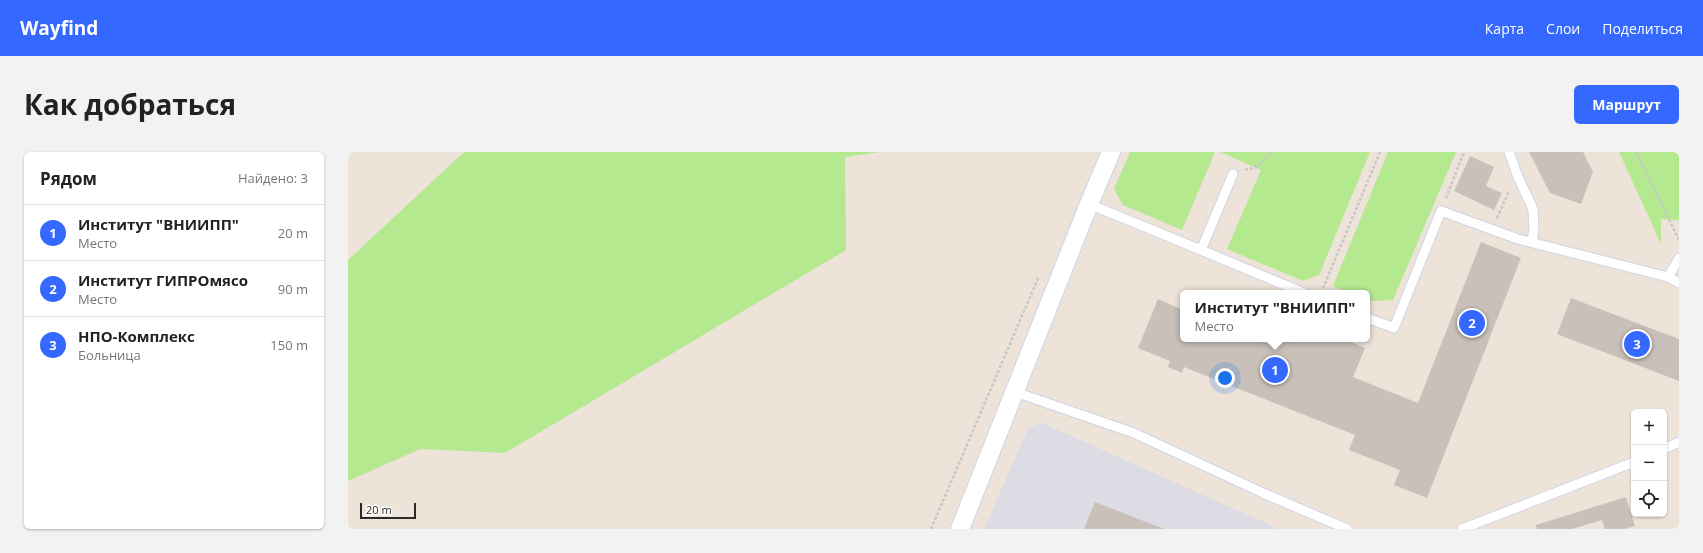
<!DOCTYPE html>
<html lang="ru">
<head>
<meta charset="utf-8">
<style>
  body { margin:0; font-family:"Open Sans",sans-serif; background:#f2f2f2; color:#222 }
  .controls { position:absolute; right:12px; bottom:12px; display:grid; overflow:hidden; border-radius:6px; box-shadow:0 1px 3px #0004 }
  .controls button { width:36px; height:36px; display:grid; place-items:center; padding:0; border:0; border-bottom:1px solid #e0e0e0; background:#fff; color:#222; font:20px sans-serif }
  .scale { position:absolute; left:12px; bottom:10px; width:56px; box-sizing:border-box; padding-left:4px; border:2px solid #292929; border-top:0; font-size:11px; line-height:14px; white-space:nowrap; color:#292929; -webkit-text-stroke:3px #fff; paint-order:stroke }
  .you { position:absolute; left:877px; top:226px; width:14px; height:14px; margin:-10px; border:3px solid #fff; border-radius:50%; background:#1a73e8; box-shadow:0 0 0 6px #1a73e833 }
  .badge { display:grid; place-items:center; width:26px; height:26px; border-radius:50%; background:#3468ff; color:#fff; font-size:13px; font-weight:700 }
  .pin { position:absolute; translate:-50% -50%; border:2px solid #fff; box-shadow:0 1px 4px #0006 }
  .popup { position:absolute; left:832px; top:138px; width:190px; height:52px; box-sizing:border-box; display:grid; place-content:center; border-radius:6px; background:#fff; filter:drop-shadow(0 1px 3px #0005); font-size:13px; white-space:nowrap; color:#767676 }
  .popup b { font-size:15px; color:#222 }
  .popup::after { content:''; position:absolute; left:50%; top:100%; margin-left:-8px; border:8px solid transparent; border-top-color:#fff }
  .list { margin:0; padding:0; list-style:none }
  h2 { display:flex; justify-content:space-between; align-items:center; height:52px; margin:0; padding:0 16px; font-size:17px }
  h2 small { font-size:13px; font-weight:400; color:#767676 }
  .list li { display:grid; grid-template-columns:26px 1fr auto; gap:12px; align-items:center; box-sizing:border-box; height:56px; padding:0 16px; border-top:1px solid #e0e0e0 }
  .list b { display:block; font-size:15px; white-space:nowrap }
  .list p { margin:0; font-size:13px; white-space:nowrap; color:#767676 }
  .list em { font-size:13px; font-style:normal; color:#767676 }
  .icon { flex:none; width:22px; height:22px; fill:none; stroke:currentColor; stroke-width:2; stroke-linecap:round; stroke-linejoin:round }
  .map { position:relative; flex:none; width:1331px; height:377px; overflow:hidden; border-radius:6px }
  header { display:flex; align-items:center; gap:24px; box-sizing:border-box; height:56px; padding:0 20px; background:#3468ff; color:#fff }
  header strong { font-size:19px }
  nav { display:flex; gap:22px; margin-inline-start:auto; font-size:14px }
  .intro { display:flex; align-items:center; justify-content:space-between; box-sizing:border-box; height:96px; padding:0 24px }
  h1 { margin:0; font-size:28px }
  .button { padding:10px 18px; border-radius:6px; background:#3468ff; color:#fff; font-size:14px; font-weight:700 }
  main { display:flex; gap:24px; padding:0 24px }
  aside { flex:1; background:#fff; border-radius:6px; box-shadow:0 1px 3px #0004 }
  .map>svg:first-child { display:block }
</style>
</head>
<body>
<header>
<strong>Wayfind</strong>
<nav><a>Карта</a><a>Слои</a><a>Поделиться</a></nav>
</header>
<div class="intro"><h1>Как добраться</h1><a class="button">Маршрут</a></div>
<main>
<aside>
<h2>Рядом<small>Найдено: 3</small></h2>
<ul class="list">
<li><span class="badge">1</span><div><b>Институт &quot;ВНИИПП&quot;</b><p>Место</p></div><em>20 m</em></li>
<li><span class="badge">2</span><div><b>Институт ГИПРОмясо</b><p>Место</p></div><em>90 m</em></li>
<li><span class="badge">3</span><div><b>НПО-Комплекс</b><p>Больница</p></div><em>150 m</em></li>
</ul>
</aside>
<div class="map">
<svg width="1331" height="377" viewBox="0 0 1331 377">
  <rect width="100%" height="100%" fill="#ede3d9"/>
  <path fill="#dddbe4" d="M692 270 931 377H636L680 277Z"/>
  <path fill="#b4e990" d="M116 0H533L497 5 498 98 157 301 72 297 0 329V108Z
    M782 0H867L834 78 775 53 766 37Z
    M872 0H1022L971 123 955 129 879 97 913 18Z
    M1040 0H1108L1045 148 1023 149 1019 147V141H1003L985 134Z
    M1271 0H1331V68L1313 67V92Z"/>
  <path fill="#c8c0b9" d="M1181 0H1235L1245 20 1233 52 1202 41Z
    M1122 4 1146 15 1138 34 1154 41 1146 58 1106 39Z
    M1133 90 1173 106 1079 346 1046 333 1052 318 1001 298 1007 283 836 215 834 221 820 215 822 209 790 196 810 147 835 158V187H909L921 192 923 187H996L1017 196 1005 225 1070 251Z
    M1223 146 1331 187V229L1209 182Z
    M1278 345 1287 374 1276 377H1257L1254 368 1224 377H1189L1188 373Z
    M747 350 816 377H736Z"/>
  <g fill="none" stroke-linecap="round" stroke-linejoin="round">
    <g stroke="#ced4e4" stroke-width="11">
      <path id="lane" d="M1161 0 1170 25 1185 57 1186 76 1184 90
        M741 52 853 98 885 22
        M853 98 956 141
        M1320 125 1331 131
        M1019 166 1046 176 1093 59 1170 87 1320 125 1331 106
        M667 240 786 281 915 341 999 377
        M1316 297 1331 290
        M1114 377 1286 310"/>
    </g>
    <g stroke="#ced4e4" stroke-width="20">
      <path id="street" d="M612 377 741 52 763 0"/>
    </g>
    <path stroke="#c7c7c7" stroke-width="2.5" stroke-dasharray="3 2" stroke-linecap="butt" d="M1288 0 1331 88
      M897 18 908 15 924 0
      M1098 46 1116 0
      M1149 66 1161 39
      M973 141 1032 0
      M583 377 691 124"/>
    <use href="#lane" stroke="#fff" stroke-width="9"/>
    <use href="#street" stroke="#fff" stroke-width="18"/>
  </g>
</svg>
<div class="controls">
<button>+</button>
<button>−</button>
<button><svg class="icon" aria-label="locate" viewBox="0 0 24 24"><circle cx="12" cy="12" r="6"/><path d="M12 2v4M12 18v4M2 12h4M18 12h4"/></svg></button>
</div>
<div class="scale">20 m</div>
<div class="you"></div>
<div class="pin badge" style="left:927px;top:218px">1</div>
<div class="popup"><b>Институт &quot;ВНИИПП&quot;</b>Место</div>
<div class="pin badge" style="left:1124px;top:171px">2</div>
<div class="pin badge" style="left:1289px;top:192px">3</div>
</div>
</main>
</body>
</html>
